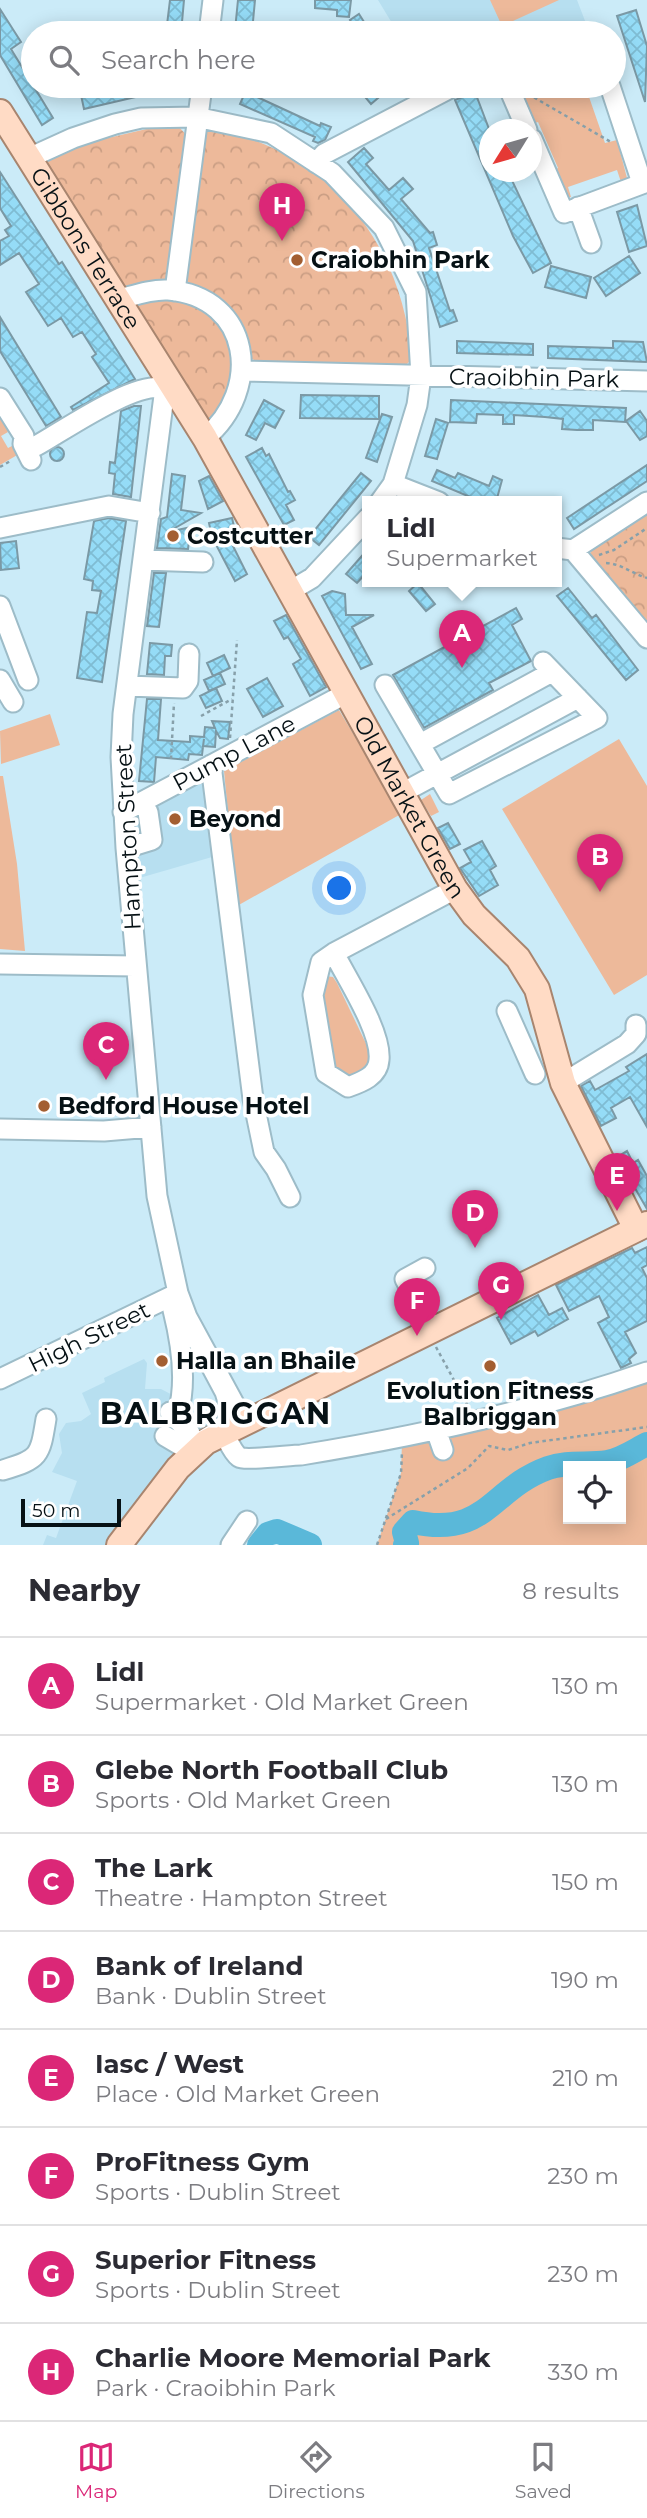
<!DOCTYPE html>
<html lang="en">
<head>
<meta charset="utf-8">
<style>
  body { margin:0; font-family:Montserrat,sans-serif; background:#f2f2f3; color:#2b2b33 }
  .controls { position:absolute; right:21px; bottom:21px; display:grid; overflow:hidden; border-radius:0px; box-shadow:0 4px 18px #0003 }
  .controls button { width:63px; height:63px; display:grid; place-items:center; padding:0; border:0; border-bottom:2px solid #e1e1e2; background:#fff; color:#2b2b33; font:35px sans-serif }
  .compass { position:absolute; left:479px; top:119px; width:63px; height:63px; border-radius:50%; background:#fff; box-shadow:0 4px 18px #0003; rotate:233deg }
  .scale { position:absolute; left:21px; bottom:18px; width:100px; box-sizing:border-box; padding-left:7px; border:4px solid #061115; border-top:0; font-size:19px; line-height:24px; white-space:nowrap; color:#061115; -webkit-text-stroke:5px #fff; paint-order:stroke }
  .you { position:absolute; left:340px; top:889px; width:24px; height:24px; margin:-18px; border:5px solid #fff; border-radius:50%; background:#1a73e8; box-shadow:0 0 0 10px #1a73e833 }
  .badge { display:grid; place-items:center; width:46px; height:46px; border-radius:50%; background:#db2777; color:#fff; font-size:23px; font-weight:700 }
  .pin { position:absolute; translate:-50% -58px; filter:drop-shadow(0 2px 4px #0008) }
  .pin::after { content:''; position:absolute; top:37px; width:24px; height:21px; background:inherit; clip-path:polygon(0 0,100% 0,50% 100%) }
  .popup { position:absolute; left:362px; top:496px; width:200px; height:91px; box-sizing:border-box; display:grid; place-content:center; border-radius:0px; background:#fff; filter:drop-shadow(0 2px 5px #0005); font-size:23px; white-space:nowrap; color:#7c7c81 }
  .popup b { font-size:26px; color:#2b2b33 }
  .popup::after { content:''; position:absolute; left:50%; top:100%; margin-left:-14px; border:14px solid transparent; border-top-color:#fff }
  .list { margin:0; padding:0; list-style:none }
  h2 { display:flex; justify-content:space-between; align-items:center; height:91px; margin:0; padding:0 28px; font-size:30px }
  h2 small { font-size:23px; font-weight:400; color:#7c7c81 }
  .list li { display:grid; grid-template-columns:46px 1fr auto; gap:21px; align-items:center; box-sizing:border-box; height:98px; padding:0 28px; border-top:2px solid #e1e1e2 }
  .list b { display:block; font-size:26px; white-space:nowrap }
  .list p { margin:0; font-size:23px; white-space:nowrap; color:#7c7c81 }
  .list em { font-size:23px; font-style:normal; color:#7c7c81 }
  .icon { flex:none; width:38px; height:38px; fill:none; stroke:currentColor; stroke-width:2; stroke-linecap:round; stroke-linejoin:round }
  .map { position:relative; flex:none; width:647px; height:1545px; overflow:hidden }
  .search { position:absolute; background:#fff; box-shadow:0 4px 18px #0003; left:21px; right:21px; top:21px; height:77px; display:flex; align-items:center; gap:18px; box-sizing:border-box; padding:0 24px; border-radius:38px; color:#7c7c81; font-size:26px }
  .sheet { height:875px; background:#fff }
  nav { display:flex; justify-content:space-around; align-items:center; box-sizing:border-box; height:98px; border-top:2px solid #e1e1e2; background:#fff; font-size:19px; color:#7c7c81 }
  nav a { display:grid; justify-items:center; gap:4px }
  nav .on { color:#db2777 }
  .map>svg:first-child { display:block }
</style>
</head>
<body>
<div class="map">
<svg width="647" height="1545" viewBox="0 0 647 1545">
  <defs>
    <pattern id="park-crowns" width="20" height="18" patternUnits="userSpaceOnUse" patternTransform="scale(1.75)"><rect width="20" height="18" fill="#edb99a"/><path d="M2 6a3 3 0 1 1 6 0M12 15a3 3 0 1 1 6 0" fill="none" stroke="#ca9e84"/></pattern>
    <pattern id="building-cross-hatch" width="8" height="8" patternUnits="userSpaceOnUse" patternTransform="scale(1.75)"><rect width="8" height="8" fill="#95dcf7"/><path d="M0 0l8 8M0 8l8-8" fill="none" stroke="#7fbcd3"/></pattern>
  </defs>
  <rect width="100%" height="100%" fill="#cbebf8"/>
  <path fill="#b7dff0" d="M378 0H577L587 26 570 33H398Z
    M209 775 219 855 136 879V813Z
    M144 1359 147 1363 145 1389H161L182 1400 190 1433 115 1545H43L47 1535 56 1538 77 1481 52 1472 62 1453 59 1434 66 1423 81 1421 91 1414 82 1393 105 1382 104 1378Z"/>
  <path fill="#edb99a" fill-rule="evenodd" d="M490 0H559L502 26Z
    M526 86H601L599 91 588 94 605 143 617 140 627 178 621 182 617 170 568 187 571 197 565 198 549 172 558 168 538 122 529 125 519 92Z
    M0 413 8 432 1 436 8 448 14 445 19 454 0 465Z
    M339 710 401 814 237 906 224 771Z
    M50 714 60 745 1 764 0 731Z
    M619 739 647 786V975L614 995 502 809Z
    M0 776H3L17 864 25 951 0 949Z
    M430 794 439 812 431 816 421 800Z
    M325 976 333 977 337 983 372 1056V1064L354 1081 331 1066 320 985Z
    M647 1376V1545H377L401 1473 402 1442 448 1436ZM568 1466H621V1519H568Z"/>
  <path fill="url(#park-crowns)" d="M204 126C326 149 401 236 412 359L402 369 260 363 248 357 184 282Z
    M155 127H179L190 139 169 281 127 289 47 162 78 145Z
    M154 297 184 300 212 316 232 344 236 377 209 424 136 305Z
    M647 511V630L591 558 590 548Z"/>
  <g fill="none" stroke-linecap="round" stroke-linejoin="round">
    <path stroke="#5ab8d9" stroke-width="24" d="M259 1545 268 1534 277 1531 310 1545
      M405 1545 407 1543 404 1532 413 1522C487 1538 490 1489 548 1468 567 1461 588 1465 607 1462 621 1460 635 1450 647 1444"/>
  </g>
  <path fill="url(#building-cross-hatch)" stroke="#7b99a5" stroke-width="2" d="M170 0H184L181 33H166Z
    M238 0H255L252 32 235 30Z
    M315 0H351L349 17 337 16V10L315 8Z
    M0 9 21 42 11 49 53 118 42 125 0 55Z
    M636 10 647 46 645 102 617 16Z
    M359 14 371 33H359L350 20Z
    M123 86H138L140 96 84 109 81 95Z
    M356 86H392L371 104Z
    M247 88 257 92 255 96 320 126 321 123 331 127 325 140 318 143 313 141 315 137 240 104Z
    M475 92 489 129V172H508L551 263 533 273 513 236 455 100Z
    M364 148 373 158 366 164 389 190 403 178 413 189 401 199 430 233 433 232 437 245 429 248 450 311 453 310 457 321 440 327 413 241 348 162Z
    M0 172 59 264 62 262 135 379 73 410 71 407 109 383 92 357 96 354 82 332 73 337 61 318 48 326 26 292 39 284 19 253 0 265V241L9 236 5 230 11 226 0 208Z
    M637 205 647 246 629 252 617 212Z
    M629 256 640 273 606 296 594 278Z
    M551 266 591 277 586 298 545 287Z
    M0 317 61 417 46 426 0 351Z
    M457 341 533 344V355L457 353Z
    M613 341 643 342 647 362 548 358V346L613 348Z
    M301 395 379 396V419L300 418Z
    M264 400 284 411 275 428 265 423 256 440 246 435Z
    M451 400 626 408 625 422 593 420V430H577L562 429 563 419 545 417 514 415V424H503V415L477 414 476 423 450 422Z
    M134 406H141L131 497 113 494 115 474 109 473 110 462 115 463 121 411Z
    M640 411 647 421V436L640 440 626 421Z
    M382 414 392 417 377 462 366 458Z
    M436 419 448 423 437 459 425 456Z
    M50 454a7 7 0 1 1 14 0a7 7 0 1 1-14 0Z
    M262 448 266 456 269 454 288 492 290 491 295 500 286 505 294 520 284 525 246 457Z
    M647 465V481L574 529 567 518Z
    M437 470 455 478 458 473 489 486 493 476 502 480 496 502H482L432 481Z
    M361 473 371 481 319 545 309 537Z
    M172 474 185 476 181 510 201 513 168 532 191 527 188 549 157 548 161 519 167 517Z
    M209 476 223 501 208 509 199 481Z
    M109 518 126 521 102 682 77 678 87 612 97 613 101 591 92 590 93 581 84 579 94 521Z
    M232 518 237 539 230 540 247 574 235 581 212 537 209 523Z
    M16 541 19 568 1 570 0 543Z
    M368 549V571L357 583 346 574Z
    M154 573H166L159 627 147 626Z
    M418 583 435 604 426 611 409 591Z
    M568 588 592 618 596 615 638 670 626 680 557 596Z
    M332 591 345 594 346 615H374L352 627 372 664 361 669 322 596Z
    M516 608 522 619 512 625 531 661 489 683 493 690 424 728 393 675Z
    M286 615 326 687 310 696 293 664 301 659 288 637 284 639 274 621Z
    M150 643 172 645 171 656H165L164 675 147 674Z
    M224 655 230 668 213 676 207 663Z
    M220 673 225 684 209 691 204 680Z
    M267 678 283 706 263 717 247 689Z
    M216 688 222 701 206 708 200 696Z
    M147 699H161L158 740 190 742V736L204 737 205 727 215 728 212 721 230 722 228 739 220 738 216 731 215 747 203 746 204 739 202 755 189 754 188 760 156 757 154 782 139 781Z
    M448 823 460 844 450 849 438 828Z
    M482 841 496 866 490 870 498 885 479 896 460 868 471 862 464 850Z
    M647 1054V1127L630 1097 611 1108 616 1118 601 1126 581 1086 590 1081 595 1090 629 1071 626 1067Z
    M627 1151 633 1163 638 1160 647 1176V1209L617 1157Z
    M647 1247V1265L642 1268 647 1278V1321L625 1332 636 1353 629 1359 631 1363 621 1368 598 1323 609 1317 599 1296 569 1311 556 1285 632 1248 635 1253Z
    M538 1295 549 1315 562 1308 568 1319 538 1336 535 1331 511 1344 497 1318Z"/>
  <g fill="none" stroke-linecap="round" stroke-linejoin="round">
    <g stroke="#9dbcc8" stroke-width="23">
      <path id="minor" d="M209 33 213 0
        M303 33H318
        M508 86 527 130
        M610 86 642 183
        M532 139 564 213 647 182
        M29 158 73 138 115 124 141 118 196 117 271 133 332 173 384 228 416 292 421 376 417 405 393 484 380 502
        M316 163 324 154 454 86
        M578 207 591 243
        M175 291 202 86
        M120 299C135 295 152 289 168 290 252 297 263 390 205 438
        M243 371 647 381
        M172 383 165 388 123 714 121 757 126 848 157 1196 178 1293 187 1317 244 1422
        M0 398 24 436 23 444 31 460
        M36 446C65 430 134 381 165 388
        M393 484 439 502
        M0 528 109 506 150 513
        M556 548 573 550 647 502
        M573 550 647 638
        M143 560 203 562
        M290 591 312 578 368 518
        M0 606 28 680
        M0 680 13 702
        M385 685 449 794 597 718 543 662
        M127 686 183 688 188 681 189 654
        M420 744 552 672
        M211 765 253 1099 264 1152 276 1169 290 1197
        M400 794 578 698
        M123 812 345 694
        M126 848 152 840 148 812
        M334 953C347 979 382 1032 379 1060 378 1076 362 1082 348 1087L326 1073 313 995 321 962 334 953 455 889
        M0 964 135 966
        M507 1011 535 1074
        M563 1083 627 1044 636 1034V1025
        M0 1129 104 1131 151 1127
        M425 1268 405 1279 432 1329
        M177 1302 225 1392 232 1415 221 1429 188 1449 190 1433 170 1412 178 1413C187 1382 181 1342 173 1310Z
        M0 1379 178 1293
        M436 1430 443 1450
        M224 1433C228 1440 232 1452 239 1457 243 1461 291 1455 301 1455 418 1436 535 1411 647 1372
        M165 1436 192 1452
        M3 1470C40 1459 40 1456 46 1419
        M231 1545 247 1521"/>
    </g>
    <g stroke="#a8856f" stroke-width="28">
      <g id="major">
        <path id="s1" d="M0 112 205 438 455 889 474 915 518 958 537 989 563 1083 636 1229"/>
        <path d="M119 1545 178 1468 206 1442 647 1224"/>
      </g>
    </g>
    <path stroke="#87a0aa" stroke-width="2.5" stroke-dasharray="3.5 3.5" stroke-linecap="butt" d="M528 94 611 142
      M0 467 12 460
      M599 555 614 550 647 528
      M606 563C622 564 631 573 647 578
      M201 716 232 699
      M230 738 237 640
      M171 759 174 703
      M436 1347 468 1406
      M386 1519 468 1468 489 1446 508 1450 530 1443 647 1427
      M377 1545 401 1473 402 1452"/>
    <use href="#minor" stroke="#fff" stroke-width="19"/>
    <use href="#major" stroke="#ffdbc5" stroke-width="24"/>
  </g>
  <g fill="#a35e31" stroke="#fff" stroke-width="2.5">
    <circle cx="297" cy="260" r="7"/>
    <circle cx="173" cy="536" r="7"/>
    <circle cx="175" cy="819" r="7"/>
    <circle cx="44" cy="1106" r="7"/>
    <circle cx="162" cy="1361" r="7"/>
    <circle cx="490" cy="1366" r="7"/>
  </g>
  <g text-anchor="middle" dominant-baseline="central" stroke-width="7" stroke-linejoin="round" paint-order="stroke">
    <g font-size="23" fill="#061115" stroke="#fff">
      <text stroke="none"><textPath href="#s1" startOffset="161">Gibbons Terrace</textPath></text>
      <text transform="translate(534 378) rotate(1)">Craoibhin Park</text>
      <text transform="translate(234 753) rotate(-28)">Pump Lane</text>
      <text stroke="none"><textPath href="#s1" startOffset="807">Old Market Green</textPath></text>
      <text transform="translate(128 837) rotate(-93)">Hampton Street</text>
      <text transform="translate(89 1337) rotate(-26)">High Street</text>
    </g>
    <g font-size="23" font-weight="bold" fill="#061115" stroke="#fff" text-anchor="start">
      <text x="311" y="260">Craiobhin Park</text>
      <text x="187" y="536">Costcutter</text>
      <text x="189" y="819">Beyond</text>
      <text x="58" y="1106">Bedford House Hotel</text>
      <text x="176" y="1361">Halla an Bhaile</text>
      <text x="490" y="1391" text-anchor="middle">Evolution Fitness<tspan x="490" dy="26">Balbriggan</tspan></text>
    </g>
    <g font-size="30" font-weight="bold" letter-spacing="2" fill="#061115" stroke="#fff">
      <text x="216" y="1413">BALBRIGGAN</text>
    </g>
  </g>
</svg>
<div class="controls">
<button><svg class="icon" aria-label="locate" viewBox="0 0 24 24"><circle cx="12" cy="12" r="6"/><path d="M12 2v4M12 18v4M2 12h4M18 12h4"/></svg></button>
</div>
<svg class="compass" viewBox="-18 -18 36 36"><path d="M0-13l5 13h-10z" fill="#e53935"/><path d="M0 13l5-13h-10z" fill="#7c7c81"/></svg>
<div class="scale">50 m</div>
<div class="you"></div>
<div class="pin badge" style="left:462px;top:668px">A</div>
<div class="popup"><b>Lidl</b>Supermarket</div>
<div class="pin badge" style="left:600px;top:892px">B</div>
<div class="pin badge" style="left:106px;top:1080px">C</div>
<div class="pin badge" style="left:475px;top:1248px">D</div>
<div class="pin badge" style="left:617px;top:1211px">E</div>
<div class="pin badge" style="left:417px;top:1336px">F</div>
<div class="pin badge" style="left:501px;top:1320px">G</div>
<div class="pin badge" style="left:282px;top:241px">H</div>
<div class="search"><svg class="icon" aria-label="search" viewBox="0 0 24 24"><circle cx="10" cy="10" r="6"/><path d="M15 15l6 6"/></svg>Search here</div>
</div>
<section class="sheet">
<h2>Nearby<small>8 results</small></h2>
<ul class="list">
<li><span class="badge">A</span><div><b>Lidl</b><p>Supermarket · Old Market Green</p></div><em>130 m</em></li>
<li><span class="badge">B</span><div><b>Glebe North Football Club</b><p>Sports · Old Market Green</p></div><em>130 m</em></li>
<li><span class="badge">C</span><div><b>The Lark</b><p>Theatre · Hampton Street</p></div><em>150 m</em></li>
<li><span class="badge">D</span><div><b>Bank of Ireland</b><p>Bank · Dublin Street</p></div><em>190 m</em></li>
<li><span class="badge">E</span><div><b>Iasc / West</b><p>Place · Old Market Green</p></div><em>210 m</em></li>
<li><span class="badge">F</span><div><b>ProFitness Gym</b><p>Sports · Dublin Street</p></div><em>230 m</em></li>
<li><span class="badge">G</span><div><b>Superior Fitness</b><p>Sports · Dublin Street</p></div><em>230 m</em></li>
<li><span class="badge">H</span><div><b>Charlie Moore Memorial Park</b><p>Park · Craoibhin Park</p></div><em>330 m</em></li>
</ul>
</section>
<nav>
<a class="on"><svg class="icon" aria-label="map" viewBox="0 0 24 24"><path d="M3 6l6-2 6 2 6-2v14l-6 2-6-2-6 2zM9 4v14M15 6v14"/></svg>Map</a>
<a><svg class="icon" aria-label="directions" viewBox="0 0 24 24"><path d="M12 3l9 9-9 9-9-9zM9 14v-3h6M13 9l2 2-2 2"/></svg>Directions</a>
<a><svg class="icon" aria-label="saved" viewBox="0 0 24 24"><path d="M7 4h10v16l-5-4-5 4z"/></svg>Saved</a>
</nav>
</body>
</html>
